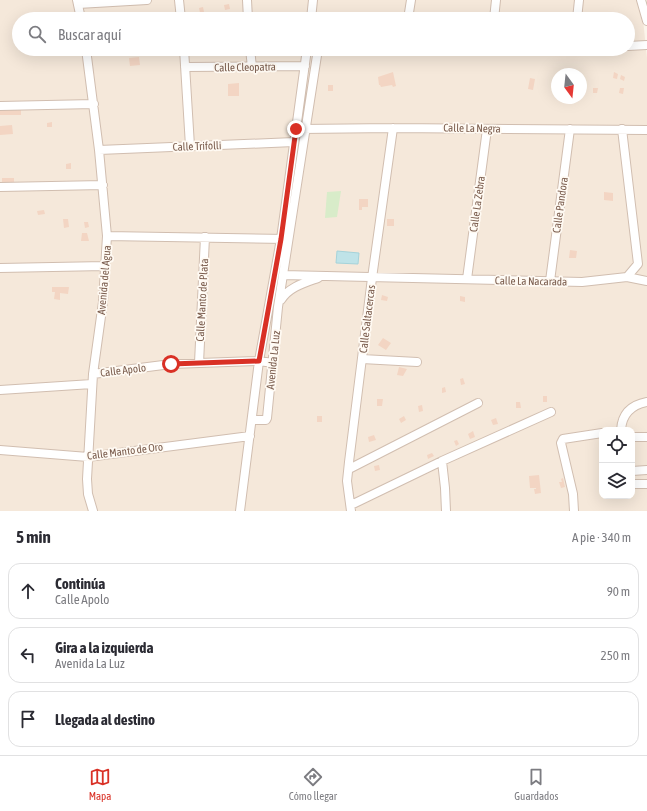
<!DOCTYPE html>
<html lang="es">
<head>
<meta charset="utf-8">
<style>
  body { margin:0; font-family:"Asap Condensed",sans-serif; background:#f7f7f7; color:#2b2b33 }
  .controls { position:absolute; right:12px; bottom:12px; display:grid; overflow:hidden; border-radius:8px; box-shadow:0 4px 16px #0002 }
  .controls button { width:36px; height:36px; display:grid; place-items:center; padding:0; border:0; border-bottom:1px solid #e1e1e2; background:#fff; color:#2b2b33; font:20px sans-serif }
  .compass { position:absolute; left:551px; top:68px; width:36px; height:36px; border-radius:50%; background:#fff; box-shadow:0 4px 16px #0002; rotate:165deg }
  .stop { position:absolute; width:12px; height:12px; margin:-9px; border:3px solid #d93025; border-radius:50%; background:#fff }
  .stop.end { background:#d93025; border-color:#fff; box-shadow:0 1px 4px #0008 }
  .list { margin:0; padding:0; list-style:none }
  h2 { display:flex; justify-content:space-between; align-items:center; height:52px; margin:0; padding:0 16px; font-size:17px }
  h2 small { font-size:13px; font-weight:400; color:#7c7c81 }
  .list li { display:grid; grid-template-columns:26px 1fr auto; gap:12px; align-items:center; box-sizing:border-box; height:56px; margin:0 8px 8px; padding:0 8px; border:1px solid #e1e1e2; border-radius:12px }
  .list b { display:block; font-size:15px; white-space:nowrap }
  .list p { margin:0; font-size:13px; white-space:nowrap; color:#7c7c81 }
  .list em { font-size:13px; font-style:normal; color:#7c7c81 }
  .icon { flex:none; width:22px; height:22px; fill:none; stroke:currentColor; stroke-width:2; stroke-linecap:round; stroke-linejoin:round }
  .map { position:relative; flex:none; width:647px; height:511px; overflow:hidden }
  .search { position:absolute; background:#fff; box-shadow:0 4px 16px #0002; left:12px; right:12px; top:12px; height:44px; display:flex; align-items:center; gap:10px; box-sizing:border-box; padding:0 14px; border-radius:22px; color:#7c7c81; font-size:15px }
  .sheet { height:244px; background:#fff }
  nav { display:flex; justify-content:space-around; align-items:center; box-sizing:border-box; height:56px; border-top:1px solid #e1e1e2; background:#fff; font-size:11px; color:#7c7c81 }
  nav a { display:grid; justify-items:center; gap:2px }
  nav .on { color:#d93025 }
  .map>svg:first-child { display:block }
</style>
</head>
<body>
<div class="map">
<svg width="647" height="511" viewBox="0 0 647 511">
  <rect width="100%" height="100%" fill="#fdf6ec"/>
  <path fill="#f5e8da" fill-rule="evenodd" d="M0 0H641L647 58V511H0ZM19 19H628V49H19ZM557 74H581V98H557ZM602 430H632V496H602Z"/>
  <path fill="#d8ecc9" d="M341 191 337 217 325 218 327 192Z"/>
  <path fill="#bfe3e8" stroke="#a5d3da" d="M337 251 359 253 358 264 336 263Z"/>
  <path fill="#f3d5c3" d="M229 4 230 9 225 10 224 5Z
    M203 7 204 12 200 13 199 8Z
    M102 12 104 16 99 18 98 14Z
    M199 49H217V53L199 54Z
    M139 57 140 65 130 66 129 58Z
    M393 72 396 86 393 87 392 85 381 87 380 85H379L378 77Z
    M614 72 618 74 617 79 613 78Z
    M621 75 625 77 624 81 620 79Z
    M530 78 535 79 533 90 528 89Z
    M239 83V96H228V84Z
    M328 85H333V91H328Z
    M593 88H598L597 93H593Z
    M620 88H624L623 94 619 93Z
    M0 109H21V115H0Z
    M52 122V127H47V123Z
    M12 125 13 134 0 135V126Z
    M71 163V169H66V164Z
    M2 178H14V184H2Z
    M604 192 613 193V201L604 200Z
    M359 199H368V207H362V210H359Z
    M44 210 45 214 38 215 37 211Z
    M63 219H68L69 227 64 228Z
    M387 219H394V226H387Z
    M84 222H88L89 227 85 228Z
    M82 233H87L89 241H81Z
    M570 250 577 251 576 258H569Z
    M52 287H69L68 294 60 293V300L54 299 55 292H52Z
    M382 295 388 297 387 301 381 300Z
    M460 296 465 297V302L460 301Z
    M383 338 391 343 386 350 378 345Z
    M399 367 407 369 403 376 397 375Z
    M463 378 465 384 461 385 460 379Z
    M445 387 446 392 442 393V388Z
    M543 396H547V402H543Z
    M377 399H383L382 406H377Z
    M516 402H520L521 408H516Z
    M422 405 423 411 419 412 418 406Z
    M317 416H322V422H317Z
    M404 416 406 420 401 423 399 419Z
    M496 418 498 424 493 425 491 420Z
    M473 431 475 437 470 439 468 434Z
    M374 435 376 440 369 442 368 437Z
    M457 440 459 444 456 446 454 441Z
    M432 453 434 456 428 459 427 455Z
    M379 465 380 470 375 471 374 466Z
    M539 475 541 493 535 494 534 489H536V488H530L529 476Z
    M563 478 565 487 561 488 559 482H562L561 479Z"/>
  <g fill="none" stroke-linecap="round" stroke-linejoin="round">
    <g stroke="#d1beb0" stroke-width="10">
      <path id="minor" d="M77 0 81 19
        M179 0 181 19
        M247 0 248 19
        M641 0 647 21
        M78 4 147 0
        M311 19 313 0
        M408 19 411 0
        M494 19 496 0
        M577 19 579 0
        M628 46 647 45
        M86 49 99 150 107 236 103 302 93 374 87 479 88 494 93 511
        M184 49 190 146
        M250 49 252 67
        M185 67 305 66
        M0 106 94 104
        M301 129 393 128 647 130
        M99 150 294 142
        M0 187 103 185
        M107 236 286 239
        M0 268 105 266
        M283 275 582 282 627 277 638 264 622 129
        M627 277 647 281
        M467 279 487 129
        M550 281 570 129
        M281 300C289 287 304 283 318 278
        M362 359 417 362
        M199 363 205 237
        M93 374 171 364 259 361 273 363
        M0 390 92 384
        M252 420H266L267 418 278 307 318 49
        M621 430C622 414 631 405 647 402
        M632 437H647
        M0 450 88 457 250 436
        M442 461 445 488 446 511
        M349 469 478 403
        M632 471 647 470
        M632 484H647
        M351 505 442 461 551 412
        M240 511 259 361 281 239 307 49
        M351 511 347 481 349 462 372 278 393 128
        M574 511 573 494 561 443 563 439 602 433"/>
    </g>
    <use href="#minor" stroke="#fff" stroke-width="8"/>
  </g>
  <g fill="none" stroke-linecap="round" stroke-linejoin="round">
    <path stroke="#d93025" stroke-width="5" d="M171 364 259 361 281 239 296 129"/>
  </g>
  <g text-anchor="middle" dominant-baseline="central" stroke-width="3.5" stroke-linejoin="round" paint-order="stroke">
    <g font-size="11" fill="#7a5c4d" stroke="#fffaf3">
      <text transform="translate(245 67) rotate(-1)">Calle Cleopatra</text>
      <text transform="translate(472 128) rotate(1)">Calle La Negra</text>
      <text transform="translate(197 146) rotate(-2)">Calle Trifolli</text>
      <text transform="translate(477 204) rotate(-82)">Calle La Zebra</text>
      <text transform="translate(560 205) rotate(-82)">Calle Pandora</text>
      <text transform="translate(104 280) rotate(-85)">Avenida del Agua</text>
      <text transform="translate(531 281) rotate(1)">Calle La Nacarada</text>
      <text transform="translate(202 300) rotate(-87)">Calle Manto de Plata</text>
      <text transform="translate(367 319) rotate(-83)">Calle Saltacercas</text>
      <text transform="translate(273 360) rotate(-84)">Avenida La Luz</text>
      <text transform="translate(123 370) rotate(-7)">Calle Apolo</text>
      <text transform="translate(125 451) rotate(-7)">Calle Manto de Oro</text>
    </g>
  </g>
</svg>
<div class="controls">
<button><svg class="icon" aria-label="locate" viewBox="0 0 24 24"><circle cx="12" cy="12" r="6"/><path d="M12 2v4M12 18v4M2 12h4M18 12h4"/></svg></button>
<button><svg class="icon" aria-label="layers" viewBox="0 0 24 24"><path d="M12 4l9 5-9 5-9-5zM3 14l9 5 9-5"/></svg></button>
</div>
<svg class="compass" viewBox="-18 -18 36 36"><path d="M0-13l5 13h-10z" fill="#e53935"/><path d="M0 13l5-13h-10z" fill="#7c7c81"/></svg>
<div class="stop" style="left:171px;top:364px"></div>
<div class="stop end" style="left:296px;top:129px"></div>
<div class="search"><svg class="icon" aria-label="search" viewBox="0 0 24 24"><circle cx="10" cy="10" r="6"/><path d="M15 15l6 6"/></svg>Buscar aquí</div>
</div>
<section class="sheet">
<h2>5 min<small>A pie · 340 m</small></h2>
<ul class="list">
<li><svg class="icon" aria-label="ahead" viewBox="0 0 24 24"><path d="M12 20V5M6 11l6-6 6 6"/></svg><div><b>Continúa</b><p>Calle Apolo</p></div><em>90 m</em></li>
<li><svg class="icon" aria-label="left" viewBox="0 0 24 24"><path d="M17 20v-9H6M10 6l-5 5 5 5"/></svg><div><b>Gira a la izquierda</b><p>Avenida La Luz</p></div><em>250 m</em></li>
<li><svg class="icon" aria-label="arrive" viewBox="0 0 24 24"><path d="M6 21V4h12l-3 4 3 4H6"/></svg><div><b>Llegada al destino</b></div></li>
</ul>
</section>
<nav>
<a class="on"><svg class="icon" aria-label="map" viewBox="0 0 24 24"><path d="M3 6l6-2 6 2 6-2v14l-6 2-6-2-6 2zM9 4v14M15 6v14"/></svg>Mapa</a>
<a><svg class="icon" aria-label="directions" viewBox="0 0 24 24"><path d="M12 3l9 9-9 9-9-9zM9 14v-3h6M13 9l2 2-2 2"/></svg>Cómo llegar</a>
<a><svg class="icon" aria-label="saved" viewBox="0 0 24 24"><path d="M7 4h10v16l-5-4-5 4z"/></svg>Guardados</a>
</nav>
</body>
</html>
